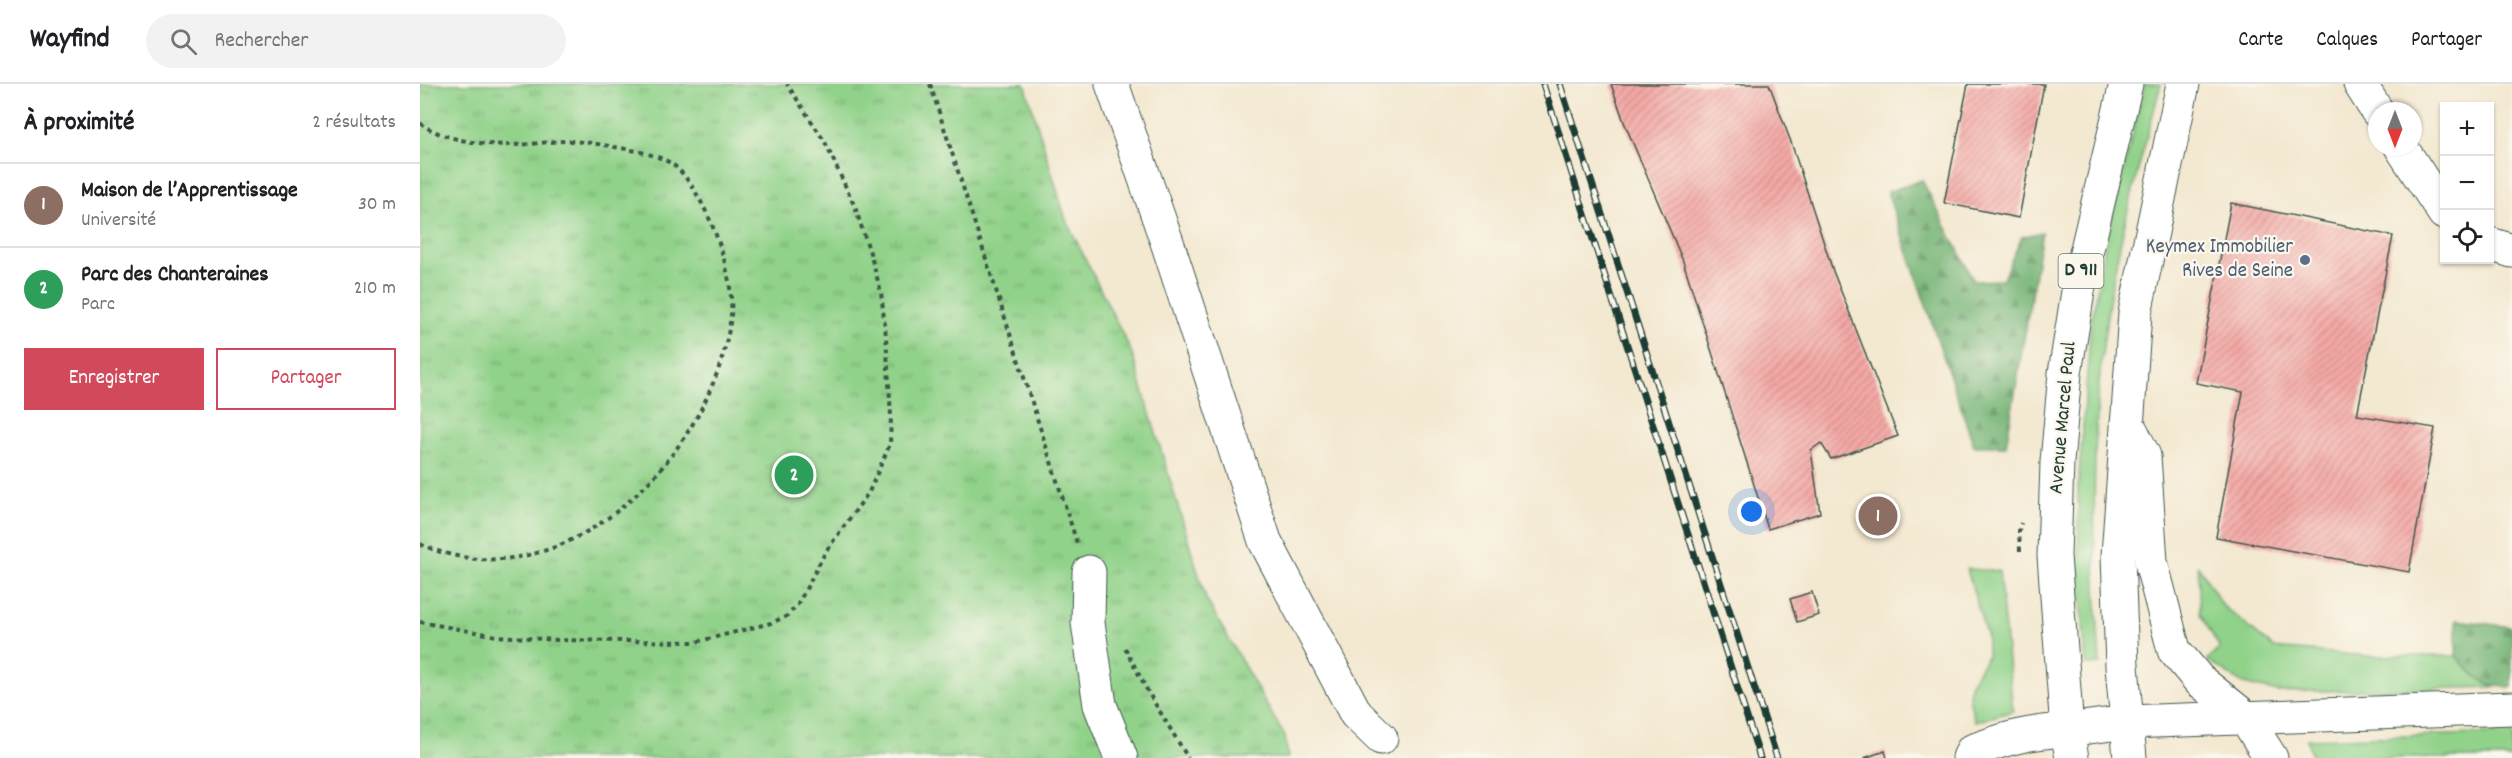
<!DOCTYPE html>
<html lang="fr">
<head>
<meta charset="utf-8">
<style>
  body { margin:0; font-family:Dekko,sans-serif; background:#f2f2f2; color:#202124 }
  .controls { position:absolute; right:18px; top:18px; display:grid; overflow:hidden; border-radius:0px; box-shadow:0 2px 4px #0004 }
  .controls button { width:54px; height:54px; display:grid; place-items:center; padding:0; border:0; border-bottom:2px solid #e0e0e0; background:#fff; color:#202124; font:30px sans-serif }
  .compass { position:absolute; left:1948px; top:18px; width:54px; height:54px; border-radius:50%; background:#fff; box-shadow:0 2px 4px #0004; rotate:180deg }
  .you { position:absolute; left:1332px; top:428px; width:21px; height:21px; margin:-15px; border:4px solid #fff; border-radius:50%; background:#1a73e8; box-shadow:0 0 0 9px #1a73e833 }
  .badge { display:grid; place-items:center; width:39px; height:39px; border-radius:50%; background:#d1495b; color:#fff; font-size:20px; font-weight:700 }
  .pin { position:absolute; translate:-50% -50%; border:3px solid #fff; box-shadow:0 2px 6px #0006 }
  .list { margin:0; padding:0; list-style:none }
  h2 { display:flex; justify-content:space-between; align-items:center; height:78px; margin:0; padding:0 24px; font-size:26px }
  h2 small { font-size:20px; font-weight:400; color:#757577 }
  .list li { display:grid; grid-template-columns:39px 1fr auto; gap:18px; align-items:center; box-sizing:border-box; height:84px; padding:0 24px; border-top:2px solid #e0e0e0 }
  .list b { display:block; font-size:22px; white-space:nowrap }
  .list p { margin:0; font-size:20px; white-space:nowrap; color:#757577 }
  .list em { font-size:20px; font-style:normal; color:#757577 }
  .actions { display:flex; gap:12px; padding:18px 24px }
  .actions a { flex:1; padding:14px 0; border:2px solid #d1495b; border-radius:0px; text-align:center; font-size:21px; color:#d1495b }
  .actions .main { background:#d1495b; color:#fff }
  .icon { flex:none; width:33px; height:33px; fill:none; stroke:currentColor; stroke-width:2; stroke-linecap:round; stroke-linejoin:round }
  .map { position:relative; flex:none; width:2092px; height:674px; overflow:hidden }
  header { display:flex; align-items:center; gap:36px; box-sizing:border-box; height:84px; padding:0 30px; background:#fff; border-bottom:2px solid #e0e0e0 }
  header strong { font-size:28px }
  nav { display:flex; gap:33px; margin-inline-start:auto; font-size:21px }
  .search { width:420px; height:54px; background:#f2f2f2; display:flex; align-items:center; gap:15px; box-sizing:border-box; padding:0 21px; border-radius:33px; color:#757577; font-size:22px }
  main { display:flex }
  aside { flex:1; background:#fff }
  .map>svg:first-child { display:block }
</style>
</head>
<body>
<header>
<strong>Wayfind</strong>
<div class="search"><svg class="icon" aria-label="search" viewBox="0 0 24 24"><circle cx="10" cy="10" r="6"/><path d="M15 15l6 6"/></svg>Rechercher</div>
<nav><a>Carte</a><a>Calques</a><a>Partager</a></nav>
</header>
<main>
<aside>
<h2>À proximité<small>2 résultats</small></h2>
<ul class="list">
<li><span class="badge" style="background:#8d6e63">1</span><div><b>Maison de l’Apprentissage</b><p>Université</p></div><em>30 m</em></li>
<li><span class="badge" style="background:#2e9e5b">2</span><div><b>Parc des Chanteraines</b><p>Parc</p></div><em>210 m</em></li>
</ul>
<div class="actions"><a class="main">Enregistrer</a><a>Partager</a></div>
</aside>
<div class="map">
<svg width="2092" height="674" viewBox="0 0 2092 674">
  <defs>
    <pattern id="forest-firs" width="22" height="20" patternUnits="userSpaceOnUse" patternTransform="scale(1.5)"><rect width="22" height="20" fill="#74b475"/><path d="M5 1l3.5 6h-7zM16 11l3.5 6h-7z" fill="#5f9461"/></pattern>
    <pattern id="park-tufts" width="24" height="20" patternUnits="userSpaceOnUse" patternTransform="scale(1.5)"><rect width="24" height="20" fill="#90d289"/><path d="M3 7l-1-3M5 7V3M7 7l1-3M15 17l-1-3M17 17v-4M19 17l1-3" fill="none" stroke="#75ac71"/></pattern>
    <pattern id="building-hatch" width="6" height="6" patternUnits="userSpaceOnUse" patternTransform="scale(1.5)"><rect width="6" height="6" fill="#f5a9a6"/><path d="M-1 1l2-2M0 6l6-6M5 7l2-2" fill="none" stroke="#c68b88"/></pattern>
  </defs>
  <rect width="100%" height="100%" fill="#fbf7ec"/>
  <filter id="ink" filterUnits="userSpaceOnUse"><feTurbulence type="fractalNoise" baseFrequency=".0167" numOctaves="2"/><feDisplacementMap in="SourceGraphic" scale="12" xChannelSelector="R" yChannelSelector="G"/><feConvolveMatrix kernelMatrix="1 2 1 2 8 2 1 2 1" color-interpolation-filters="sRGB"/></filter>
  <filter id="wash" filterUnits="userSpaceOnUse"><feTurbulence type="fractalNoise" baseFrequency=".008" numOctaves="4" result="noise"/><feDisplacementMap in="SourceGraphic" scale="24" xChannelSelector="R" yChannelSelector="G"/><feGaussianBlur stdDeviation="1.35" result="paint"/><feColorMatrix in="noise" values="0 0 0 0 0 0 0 0 0 0 0 0 0 0 0 0 0 1.4 0 .05"/><feComposite in="paint" operator="in"/></filter>
  <g filter="url(#wash)">
    <rect width="100%" height="100%" fill="#f3e8d0"/>
    <path fill="#90d289" stroke="#58885e" stroke-width="1.5" d="M1725 0H1741C1720 79 1697 158 1686 239 1670 352 1673 466 1680 580L1666 581 1659 482 1658 404 1671 240 1686 158Z
      M1778 481 1802 521 1854 564 1947 572H2036L2054 591 2075 603 1858 608 1823 600 1787 576 1800 564 1780 530Z
      M1547 485 1579 487 1593 627 1555 638 1549 614 1550 601 1567 572V554Z
      M2092 649V674H1892L1887 655Z"/>
    <path fill="url(#forest-firs)" stroke="#4a7854" stroke-width="1.5" d="M1502 96 1554 197 1582 196 1602 153 1622 148 1586 362H1554L1467 108Z
      M2036 536 2092 543V603C2064 604 2054 592 2036 572Z"/>
    <path fill="url(#park-tufts)" stroke="#58885e" stroke-width="1.5" d="M0 0H605L646 136 711 267 786 515 865 653 868 674H0Z"/>
    <g id="blocks">
      <path fill="url(#building-hatch)" d="M1191 0H1349L1371 58 1413 187 1478 352 1411 375 1401 359 1391 366 1400 429 1348 445 1263 177 1204 38Z
        M1548 0H1624L1599 134 1524 119Z
        M1811 119 1973 152 1937 331 2015 344 1989 488 1796 453 1823 308 1776 299Z
        M1392 508 1399 531 1377 538 1370 515Z
        M1465 667 1467 674H1444Z"/>
    </g>
  </g>
  <g filter="url(#ink)">
    <use href="#blocks" fill-opacity="0" stroke="#3f574b" stroke-width="1.5"/>
    <g fill="none" stroke-linecap="round" stroke-linejoin="round">
      <g stroke="#3f574b" stroke-width="35">
        <path id="minor" d="M692 0 748 161 845 457 936 630 961 654
          M1940 0 1957 27
          M1981 63 2024 129
          M2070 160 2092 167
          M669 488 668 539 680 621 701 674
          M1549 674 1552 667C1587 654 1609 648 1647 646"/>
      </g>
      <g stroke="#3f574b" stroke-width="35">
        <path id="major" d="M1647 646 1707 638
          M1652 674 1647 646 1634 472 1637 378 1645 289 1660 195 1706 0
          M1710 674 1702 582 1698 472 1715 229 1763 0"/>
      </g>
      <g stroke="#3f574b" stroke-width="35">
        <path id="highway" d="M1707 338 1724 372 1731 478 1754 566 1779 596 1825 633 1851 674
          M1707 638 2092 624"/>
      </g>
      <path stroke="#3f574b" stroke-width="4" stroke-dasharray="4.5 4.5" stroke-linecap="butt" d="M510 0 657 459
        M0 39C22 56 63 61 91 61 110 61 130 57 150 57 172 58 194 63 217 67 232 71 250 75 261 88 288 118 315 190 311 231 296 367 145 526 0 460
        M1600 467 1599 447 1601 439
        M0 538 77 552 138 556 276 558 351 539 367 532 378 520 406 467 449 408 470 360 471 332 466 252 461 208 451 172 435 123 405 58 367 0
        M705 564 728 608 768 674"/>
      <use href="#minor" stroke="#fff" stroke-width="33"/>
      <use href="#major" stroke="#fff" stroke-width="33"/>
      <use href="#highway" stroke="#fff" stroke-width="33"/>
      <g stroke="#1f3d34" stroke-width="7">
        <path id="rail" d="M1123 0 1340 674
          M1140 0 1357 674"/>
      </g>
      <use href="#rail" stroke="#fbf7ec" stroke-width="4.5" stroke-dasharray="14" stroke-linecap="butt"/>
    </g>
  </g>
  <circle fill="#5c6f8a" stroke="#fbf7ec" stroke-width="2" cx="1885" cy="176" r="6"/>
  <g text-anchor="middle" dominant-baseline="central" stroke-width="4.5" stroke-linejoin="round" paint-order="stroke">
    <rect fill="#fbf7ec" stroke="#61756b" stroke-width="1.5" x="1638.5" y="170" width="45" height="34" rx="4.5"/>
    <g font-size="20" font-weight="bold" fill="#1f3d34">
      <text x="1661" y="187">D 911</text>
    </g>
    <g font-size="21" fill="#4e5e75" stroke="#fbf7ec" text-anchor="end">
      <text x="1873" y="164">Keymex Immobilier<tspan x="1873" dy="24">Rives de Seine</tspan></text>
    </g>
    <g font-size="21" fill="#1f3d34" stroke="#fbf7ec">
      <text transform="translate(1644 334) rotate(-85)">Avenue Marcel Paul</text>
    </g>
  </g>
</svg>
<div class="controls">
<button>+</button>
<button>−</button>
<button><svg class="icon" aria-label="locate" viewBox="0 0 24 24"><circle cx="12" cy="12" r="6"/><path d="M12 2v4M12 18v4M2 12h4M18 12h4"/></svg></button>
</div>
<svg class="compass" viewBox="-18 -18 36 36"><path d="M0-13l5 13h-10z" fill="#e53935"/><path d="M0 13l5-13h-10z" fill="#757577"/></svg>
<div class="you"></div>
<div class="pin badge" style="left:1458px;top:432px;background:#8d6e63">1</div>
<div class="pin badge" style="left:374px;top:391px;background:#2e9e5b">2</div>
</div>
</main>
</body>
</html>
